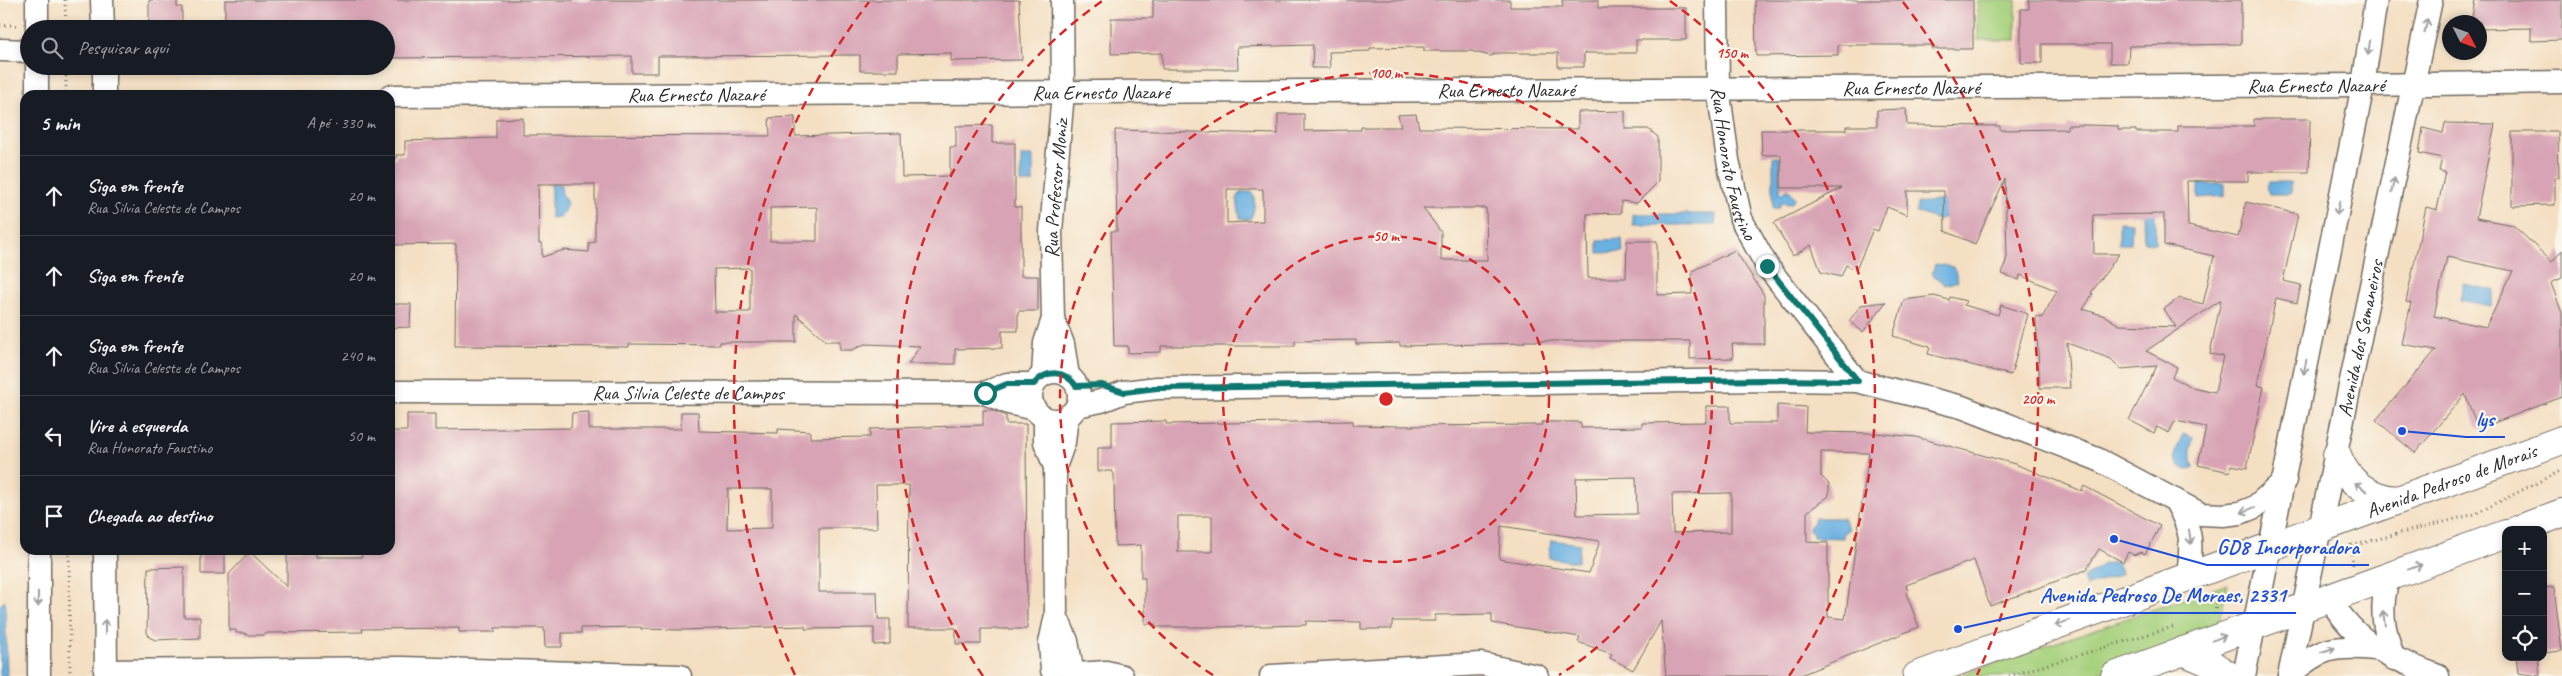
<!DOCTYPE html>
<html lang="pt">
<head>
<meta charset="utf-8">
<style>
  body { margin:0; font-family:Caveat,sans-serif; background:#20242c; color:#f1f3f6 }
  .controls { position:absolute; right:15px; bottom:15px; display:grid; overflow:hidden; border-radius:10px; box-shadow:0 2px 8px #0003 }
  .controls button { width:45px; height:45px; display:grid; place-items:center; padding:0; border:0; border-bottom:1px solid #363941; background:#171b24; color:#f1f3f6; font:25px sans-serif }
  .compass { position:absolute; left:2442px; top:15px; width:45px; height:45px; border-radius:50%; background:#171b24; box-shadow:0 2px 8px #0003; rotate:132deg }
  .stop { position:absolute; width:15px; height:15px; margin:-11px; border:4px solid #0f766e; border-radius:50%; background:#fff }
  .stop.end { background:#0f766e; border-color:#fff; box-shadow:0 1px 5px #0008 }
  .list { margin:0; padding:0; list-style:none }
  h2 { display:flex; justify-content:space-between; align-items:center; height:65px; margin:0; padding:0 20px; font-size:21px }
  h2 small { font-size:16px; font-weight:400; color:#9ea1a6 }
  .list li { display:grid; grid-template-columns:32px 1fr auto; gap:15px; align-items:center; box-sizing:border-box; height:80px; padding:0 20px; border-top:1px solid #363941 }
  .list b { display:block; font-size:19px; white-space:nowrap }
  .list p { margin:0; font-size:16px; white-space:nowrap; color:#9ea1a6 }
  .list em { font-size:16px; font-style:normal; color:#9ea1a6 }
  .icon { flex:none; width:28px; height:28px; fill:none; stroke:currentColor; stroke-width:2; stroke-linecap:round; stroke-linejoin:round }
  .map { position:relative; flex:none; width:2562px; height:676px; overflow:hidden }
  .search { position:absolute; background:#171b24; box-shadow:0 2px 8px #0003; left:20px; top:20px; width:375px; height:55px; display:flex; align-items:center; gap:12px; box-sizing:border-box; padding:0 18px; border-radius:28px; color:#9ea1a6; font-size:19px }
  .panel { position:absolute; background:#171b24; box-shadow:0 2px 8px #0003; left:20px; top:90px; width:375px; height:465px; border-radius:15px }
  .map>svg:first-child { display:block }
</style>
</head>
<body>
<div class="map">
<svg width="2562" height="676" viewBox="0 0 2562 676">
  <rect width="100%" height="100%" fill="#fbf7ec"/>
  <filter id="ink" filterUnits="userSpaceOnUse"><feTurbulence type="fractalNoise" baseFrequency=".02" numOctaves="2"/><feDisplacementMap in="SourceGraphic" scale="10" xChannelSelector="R" yChannelSelector="G"/><feConvolveMatrix kernelMatrix="1 2 1 2 8 2 1 2 1" color-interpolation-filters="sRGB"/></filter>
  <filter id="wash" filterUnits="userSpaceOnUse"><feTurbulence type="fractalNoise" baseFrequency=".0096" numOctaves="4" result="noise"/><feDisplacementMap in="SourceGraphic" scale="20" xChannelSelector="R" yChannelSelector="G"/><feGaussianBlur stdDeviation="1.12" result="paint"/><feColorMatrix in="noise" values="0 0 0 0 0 0 0 0 0 0 0 0 0 0 0 0 0 1.4 0 .05"/><feComposite in="paint" operator="in"/></filter>
  <g filter="url(#wash)">
    <rect width="100%" height="100%" fill="#f4dfc3"/>
    <path fill="#a6d07c" stroke="#687e54" d="M1978 0H2016V40H1978Z
      M2228 584 2217 629 2089 676H1957Z"/>
    <path fill="#6bb0e1" stroke="#4b6e86" d="M1021 156H1033V183H1021Z
      M1773 157H1780V193L1789 190 1795 198 1791 204 1780 203V208H1773Z
      M2269 182H2291V194H2269L2267 189Z
      M551 184 561 185 562 194 567 203 564 213 559 217 551 218Z
      M2198 184H2225V196L2198 198Z
      M1241 192H1252C1256 199 1255 212 1250 219H1240L1237 199Z
      M1945 200V217L1937 220 1916 212 1917 203Z
      M2155 213V243L2144 242 2143 214Z
      M1633 214H1716L1715 225H1633Z
      M2119 222 2132 223 2131 244H2119Z
      M1622 239 1623 252 1598 253V240Z
      M1935 264 1954 267 1958 281 1945 285 1932 274Z
      M2463 284 2494 290 2491 306 2460 300Z
      M2183 434 2193 438 2190 451 2194 467 2189 470C2167 468 2177 447 2183 434Z
      M1814 518H1843L1849 529 1843 533V538L1813 537V534L1808 528 1814 522Z
      M1551 540 1580 544 1577 562 1549 558Z
      M2114 562 2118 564 2121 574 2086 587 2083 578 2104 564Z
      M5 600 7 676H0V605Z"/>
    <g id="blocks">
      <path fill="#d8a4b5" fill-rule="evenodd" d="M149 0H177V7H182V29H149Z
        M225 0H1019L1022 60 951 61V53L898 54V71H860V55L658 56V73H632V56L386 58V29H225Z
        M1153 0H1510V7H1563L1562 0H1598V8H1686V40H1636V53H1584V67H1558V53H1499L1490 56 1471 51H1424V47L1370 48V51L1329 52 1330 68H1312L1313 45 1237 47 1238 69H1162V53L1111 54V18H1153Z
        M1755 0H1973V49H1932V45H1838V55L1756 56Z
        M2029 0H2241V44L2129 46 2128 63H2110V44H2042V63H2021V9H2029Z
        M2475 0H2562V40L2531 41V28L2480 29V22H2471Z
        M1906 109 1907 125 2000 126V130L2067 129V125H2087L2118 126V130H2136V132H2178V126H2254V119H2310L2309 172H2248V181H2187L2188 226 2238 237 2246 202 2298 214 2283 281 2301 285 2297 303 2276 298 2257 385 2264 387 2247 468 2231 465 2230 472 2198 465 2206 427 2175 421 2169 433 2157 427 2154 433 2129 420 2157 366 2121 369 2111 359 2067 343 2070 388H2040L2036 316 2042 318 2057 291 2020 275 2019 280 2002 274 2007 257 2005 179 1975 244 1945 231 1944 191H1907V215L1887 207 1878 231 1873 229 1856 270 1846 265 1841 277 1821 272 1811 245 1793 256 1774 223 1842 188H1781V155H1762L1761 130H1846V126H1877V110ZM2164 214V245L2214 256 2203 304 2179 298 2164 309 2176 327 2119 325 2105 316 2083 309 2093 294 2091 293 2119 254H2094L2093 215ZM2221 300 2210 354 2223 356 2215 392 2192 387 2172 377 2177 367 2146 351Z
        M1625 111V129H1648L1658 137V182L1637 203 1621 201V213L1587 214 1588 278H1626L1627 241H1657V295L1692 294V271L1735 250 1764 295V344H1732L1733 358 1690 359V341H1524V343L1400 346V343L1356 344V340L1295 341V346H1161V352L1128 353V346H1114L1111 231H1117L1115 130 1278 134V114H1304V131L1355 130H1361V127H1401L1398 115 1416 114 1419 128 1578 129V112ZM1227 189H1263V221L1227 223ZM1423 208H1486L1487 260H1441V232Z
        M795 117V136L901 133 902 177 950 176V147H956V126L992 125V143H1015V207H1021V276H1038V311H1018V331H1002V348L955 349V364H908L920 346 865 344 852 350H840V341H826L796 314V342H720V345L629 344V347L455 346 456 244 390 245V158L396 159V155H405V141L496 138V119L523 118V135L770 136 769 118ZM538 184H595V242L589 243V252L564 250 542 257V243H539ZM817 207V241H770V208ZM750 268V312H715L714 269Z
        M2445 123 2495 124 2476 218 2513 225 2552 262 2562 250V278L2551 283 2562 313V397L2478 429 2465 394 2415 453 2376 420 2436 350 2402 344 2411 303 2406 302 2426 207 2437 210 2445 172 2439 171 2442 158 2419 153 2423 128 2443 133ZM2447 257 2513 271 2486 327 2434 316Z
        M2512 132H2558L2559 177H2555V205L2512 206Z
        M1934 296 1949 300 1950 297 1966 301 1964 305 1998 315 2001 305 2028 314 2011 375 1928 354 1930 347 1893 336 1904 300Z
        M1886 302 1863 332 1849 321 1861 305Z
        M390 304H411L410 327 390 328Z
        M1777 405 1806 407 1805 432 1875 433 1916 437 2015 464 2082 491 2084 486 2160 526 2145 554 2140 552 2134 555 2128 552 2123 562 2099 549 2086 570 1990 606 1974 560 1906 585 1908 592 1906 593 1919 627 1798 676H1666L1661 621 1633 670 1610 658 1612 654 1578 642 1580 637 1492 623V614L1435 615V621H1392V629H1361V622L1306 621V625L1220 627H1156V624H1145V578H1141V545L1115 546 1114 474 1112 471H1098V448H1112V422L1166 421V424L1353 421V425L1398 426 1542 425V422H1576L1581 423V428L1642 427V423L1706 422V406H1730V423H1777ZM1821 452 1869 453 1845 619 1828 617V543L1807 542V512L1829 496V484L1821 476ZM1636 477 1637 514 1577 515 1576 478ZM1731 493V532L1673 533 1672 494ZM1178 516H1212V552H1178ZM1501 526 1574 537 1600 541 1589 573 1499 559Z
        M983 410H992L1006 416V424H1026L1027 629H981V644H956V628H908L909 485H876L877 528H819V592H877L878 619H890V644L874 645V628L805 629V626L682 630 641 629V627L581 628V633H562V647H545L544 628H495V632H459V628L362 629 363 632 267 633 265 635H246V633H236V630H229V574L250 552 287 587V550H316V557H362V550H390V431H407V414H435V430L571 428 572 413 589 412V429H681V412H698L699 431 778 433V429L810 431V438L870 437V429L983 425ZM728 489H772V528L727 529Z
        M201 550H225V574H201Z
        M184 567V617H200V638L155 640 149 637 147 632 148 568Z
        M2554 587 2562 651 2543 653V588Z
        M2516 657H2538L2540 676 2518 673Z"/>
    </g>
  </g>
  <g filter="url(#ink)">
    <use href="#blocks" fill-opacity="0" stroke="#716a60" stroke-width="1"/>
    <g fill="none" stroke-linecap="round" stroke-linejoin="round">
      <g stroke="#716a60" stroke-width="25">
        <g id="minor">
          <path d="M37 0V29"/>
          <path d="M102 0 103 29"/>
          <path id="s1" d="M1717 0 1718 87 1728 160 1741 219 1767 266 1857 381"/>
          <path d="M0 50 29 51"/>
          <path d="M37 66V95"/>
          <path d="M104 66V95"/>
          <path id="s2" d="M390 96 2363 85 2562 82"/>
          <path d="M1053 319 1063 344 1068 376"/>
          <circle cx="1055" cy="396" r="24"/>
          <path id="s3" d="M1043 375 1045 343 1053 319 1051 231 1063 93 1062 0"/>
          <path id="s4" d="M390 392 985 393 1007 384H1034"/>
          <path d="M985 393 1009 403 1034 409"/>
          <path d="M1077 406 1101 401 1124 392 1157 388 1767 380 1857 381 1962 407 2097 459 2201 514 2223 515 2240 513 2255 507 2285 480"/>
          <path d="M1045 418V442L1055 467 1056 615 1050 643 1052 670"/>
          <path d="M1055 467 1064 442 1067 416"/>
          <path d="M2175 500C2193 532 2192 541 2188 577"/>
          <path d="M105 550 106 676"/>
          <path d="M2389 576C2379 608 2383 628 2394 659"/>
          <path d="M2329 598C2359 646 2387 656 2438 676"/>
          <path d="M1056 615 1067 641 1072 669"/>
          <path d="M105 671 402 668 680 676"/>
          <path d="M1077 674 1106 672 1122 676"/>
          <path d="M39 676V550"/>
          <path d="M1271 676 1481 664 1537 676"/>
          <path d="M2244 676 2363 85 2376 0"/>
          <path id="s5" d="M2289 676 2431 0"/>
          <path d="M2289 676C2318 648 2335 645 2375 649"/>
        </g>
      </g>
      <g stroke="#716a60" stroke-width="30">
        <g id="highway">
          <path d="M2337 455C2347 482 2369 498 2397 500"/>
          <path d="M2517 530 2562 513"/>
          <path d="M2183 651 2208 662 2229 676"/>
          <path id="s6" d="M1917 676 2562 440"/>
          <path d="M2115 676 2506 534"/>
        </g>
      </g>
      <path stroke="#716a60" stroke-width="3" stroke-dasharray="1 4" stroke-linecap="butt" d="M65 0 66 29
        M0 25H16
        M66 66V95
        M2351 544 2353 565
        M2347 547 2475 514 2562 470
        M69 550 70 676
        M2215 614 2216 593
        M2009 676 2176 626"/>
      <use href="#minor" stroke="#fff" stroke-width="22"/>
      <use href="#highway" stroke="#fff" stroke-width="28"/>
    </g>
    <defs><path id="oneway-shaft" d="M-6 0H5M1.5-3L5.5 0L1.5 3" fill="none" stroke-width="1.6" stroke-linecap="round" stroke-linejoin="round" transform="scale(1.25)"/></defs>
    <g stroke="#a0a0a0">
      <use href="#oneway-shaft" transform="translate(2426 26) rotate(-78)"/>
      <use href="#oneway-shaft" transform="translate(2369 48) rotate(98)"/>
      <use href="#oneway-shaft" transform="translate(2393 185) rotate(-78)"/>
      <use href="#oneway-shaft" transform="translate(2338 208) rotate(102)"/>
      <use href="#oneway-shaft" transform="translate(2305 367) rotate(101)"/>
      <use href="#oneway-shaft" transform="translate(2361 487) rotate(-144)"/>
      <use href="#oneway-shaft" transform="translate(2248 510) rotate(157)"/>
      <use href="#oneway-shaft" transform="translate(2190 537) rotate(82)"/>
      <use href="#oneway-shaft" transform="translate(2415 567) rotate(-20)"/>
      <use href="#oneway-shaft" transform="translate(38 599) rotate(90)"/>
      <use href="#oneway-shaft" transform="translate(2384 618) rotate(-97)"/>
      <use href="#oneway-shaft" transform="translate(2062 623) rotate(160)"/>
      <use href="#oneway-shaft" transform="translate(105 627) rotate(-90)"/>
      <use href="#oneway-shaft" transform="translate(2219 638) rotate(-20)"/>
      <use href="#oneway-shaft" transform="translate(2328 650) rotate(-18)"/>
    </g>
  </g>
  <g fill="none" stroke-linecap="round" stroke-linejoin="round" filter="url(#ink)">
    <path stroke="#0f766e" stroke-width="6" d="M985 393 1007 384H1034C1047 369 1065 370 1076 386L1102 385 1124 392 1157 388 1767 380 1858 381 1767 266"/>
  </g>
  <g fill="none" stroke="#d62828" stroke-width="2.5" stroke-dasharray="9 6">
    <circle cx="1386" cy="399" r="163"/>
    <path d="M1213 675A326 326 0 1 1 1559 675"/>
    <path d="M983 676A489 489 0 0 1 1102 1M1670 1A489 489 0 0 1 1789 676"/>
    <path d="M795 675A652 652 0 0 1 869 2M1903 2A652 652 0 0 1 1977 675"/>
  </g>
  <g text-anchor="middle" dominant-baseline="central" stroke-width="4.5" stroke-linejoin="round" paint-order="stroke">
    <g font-size="20" fill="#2b2b2b" stroke="#fbf7ec">
      <text stroke="none"><textPath href="#s2" startOffset="1926">Rua Ernesto Nazaré</textPath></text>
      <text stroke="none"><textPath href="#s2" startOffset="1521">Rua Ernesto Nazaré</textPath></text>
      <text stroke="none"><textPath href="#s2" startOffset="1116">Rua Ernesto Nazaré</textPath></text>
      <text stroke="none"><textPath href="#s2" startOffset="711">Rua Ernesto Nazaré</textPath></text>
      <text stroke="none"><textPath href="#s2" startOffset="306">Rua Ernesto Nazaré</textPath></text>
      <text stroke="none"><textPath href="#s1" startOffset="165">Rua Honorato Faustino</textPath></text>
      <text stroke="none"><textPath href="#s3" startOffset="188">Rua Professor Moniz</textPath></text>
      <text stroke="none"><textPath href="#s5" startOffset="345">Avenida dos Semaneiros</textPath></text>
      <text stroke="none"><textPath href="#s4" startOffset="298">Rua Silvia Celeste de Campos</textPath></text>
      <text stroke="none"><textPath href="#s6" startOffset="569">Avenida Pedroso de Morais</textPath></text>
    </g>
  </g>
  <circle cx="1386" cy="399" r="8" fill="#d62828" stroke="#fbf7ec" stroke-width="2.5"/>
  <g font-size="15" text-anchor="middle" font-weight="bold" fill="#d62828" stroke="#fbf7ec" stroke-width="4.5" stroke-linejoin="round" paint-order="stroke">
    <text x="1732" y="58">150 m</text>
    <text x="1386" y="78">100 m</text>
    <text x="1386" y="241">50 m</text>
    <text x="2038" y="404">200 m</text>
  </g>
  <path fill="none" stroke="#1d4ed8" stroke-width="2" d="M2402 431L2466 437H2505M2114 539L2207 565H2369M1958 629L2030 613H2296"/>
  <g fill="#1d4ed8" stroke="#fbf7ec" stroke-width="2">
    <circle cx="2402" cy="431" r="5"/>
    <circle cx="2114" cy="539" r="5"/>
    <circle cx="1958" cy="629" r="5"/>
  </g>
  <g font-size="21" text-anchor="middle" font-weight="bold" fill="#1d4ed8" stroke="#fbf7ec" stroke-width="4.5" stroke-linejoin="round" paint-order="stroke">
    <text x="2485" y="426">lys</text>
    <text x="2288" y="554">GD8 Incorporadora</text>
    <text x="2163" y="602">Avenida Pedroso De Moraes, 2331</text>
  </g>
</svg>
<div class="controls">
<button>+</button>
<button>−</button>
<button><svg class="icon" aria-label="locate" viewBox="0 0 24 24"><circle cx="12" cy="12" r="6"/><path d="M12 2v4M12 18v4M2 12h4M18 12h4"/></svg></button>
</div>
<svg class="compass" viewBox="-18 -18 36 36"><path d="M0-13l5 13h-10z" fill="#e53935"/><path d="M0 13l5-13h-10z" fill="#9ea1a6"/></svg>
<div class="stop" style="left:985px;top:393px"></div>
<div class="stop end" style="left:1767px;top:266px"></div>
<div class="search"><svg class="icon" aria-label="search" viewBox="0 0 24 24"><circle cx="10" cy="10" r="6"/><path d="M15 15l6 6"/></svg>Pesquisar aqui</div>
<section class="panel">
<h2>5 min<small>A pé · 330 m</small></h2>
<ul class="list">
<li><svg class="icon" aria-label="ahead" viewBox="0 0 24 24"><path d="M12 20V5M6 11l6-6 6 6"/></svg><div><b>Siga em frente</b><p>Rua Silvia Celeste de Campos</p></div><em>20 m</em></li>
<li><svg class="icon" aria-label="ahead" viewBox="0 0 24 24"><path d="M12 20V5M6 11l6-6 6 6"/></svg><div><b>Siga em frente</b></div><em>20 m</em></li>
<li><svg class="icon" aria-label="ahead" viewBox="0 0 24 24"><path d="M12 20V5M6 11l6-6 6 6"/></svg><div><b>Siga em frente</b><p>Rua Silvia Celeste de Campos</p></div><em>240 m</em></li>
<li><svg class="icon" aria-label="left" viewBox="0 0 24 24"><path d="M17 20v-9H6M10 6l-5 5 5 5"/></svg><div><b>Vire à esquerda</b><p>Rua Honorato Faustino</p></div><em>50 m</em></li>
<li><svg class="icon" aria-label="arrive" viewBox="0 0 24 24"><path d="M6 21V4h12l-3 4 3 4H6"/></svg><div><b>Chegada ao destino</b></div></li>
</ul>
</section>
</div>
</body>
</html>
